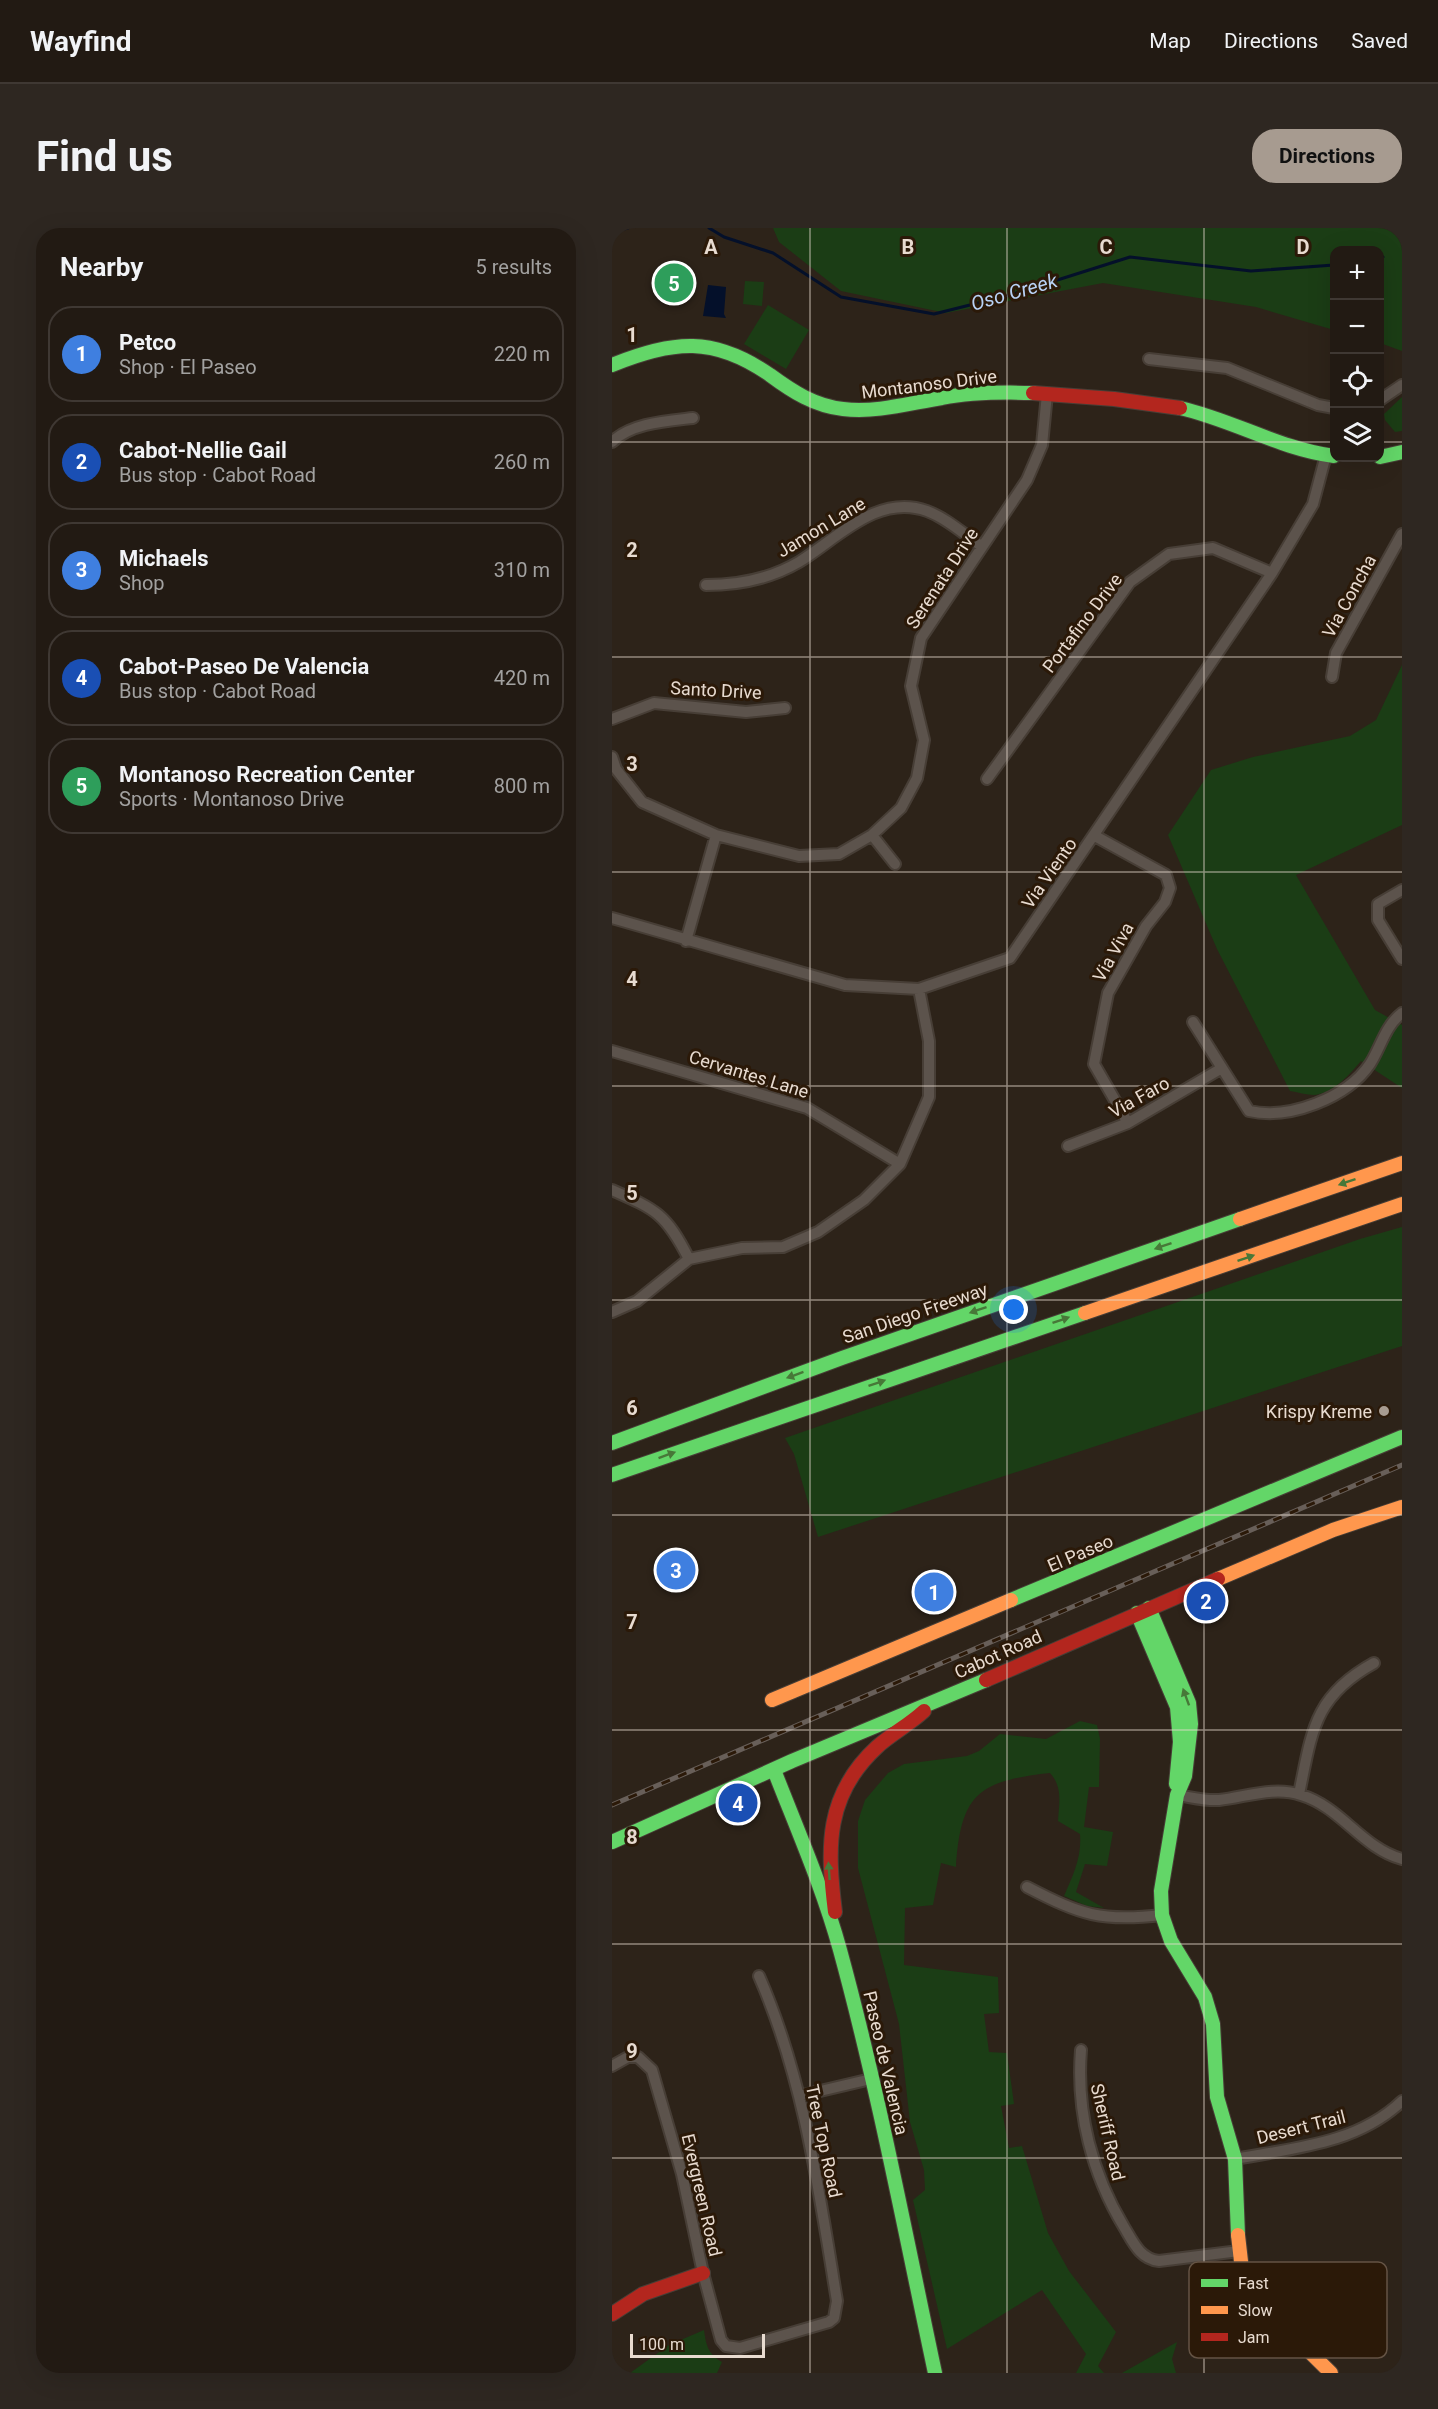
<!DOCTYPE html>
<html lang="en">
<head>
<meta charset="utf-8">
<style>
  body { margin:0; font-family:Roboto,sans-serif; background:#2e2721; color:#f1f3f6 }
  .controls { position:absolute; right:18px; top:18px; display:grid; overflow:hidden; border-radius:12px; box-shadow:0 6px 24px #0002 }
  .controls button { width:54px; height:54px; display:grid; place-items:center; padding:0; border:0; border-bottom:2px solid #3f3833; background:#221a13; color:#f1f3f6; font:30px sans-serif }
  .scale { position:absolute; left:18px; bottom:15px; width:135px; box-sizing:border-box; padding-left:6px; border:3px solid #e8dbd0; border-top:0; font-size:16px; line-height:21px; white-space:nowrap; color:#e8dbd0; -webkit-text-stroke:4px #2b1908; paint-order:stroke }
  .you { position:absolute; left:402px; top:1082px; width:21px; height:21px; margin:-15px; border:4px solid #fff; border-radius:50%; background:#1a73e8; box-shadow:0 0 0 9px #1a73e833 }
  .badge { display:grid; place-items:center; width:39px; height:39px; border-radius:50%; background:#a79b90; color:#fff; font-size:20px; font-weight:700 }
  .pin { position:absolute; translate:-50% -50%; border:3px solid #fff; box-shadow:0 2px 6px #0006 }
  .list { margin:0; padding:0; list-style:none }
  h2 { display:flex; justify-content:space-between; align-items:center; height:78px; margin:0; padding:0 24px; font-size:26px }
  h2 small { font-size:20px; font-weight:400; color:#a2a1a0 }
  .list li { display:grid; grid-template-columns:39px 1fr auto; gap:18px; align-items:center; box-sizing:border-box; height:96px; margin:0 12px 12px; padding:0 12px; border:2px solid #3f3833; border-radius:24px }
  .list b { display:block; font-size:22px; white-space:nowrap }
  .list p { margin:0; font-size:20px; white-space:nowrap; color:#a2a1a0 }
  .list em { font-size:20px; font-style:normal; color:#a2a1a0 }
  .icon { flex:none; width:33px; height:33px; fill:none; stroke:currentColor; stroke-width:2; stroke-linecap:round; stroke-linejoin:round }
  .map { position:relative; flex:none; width:790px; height:2145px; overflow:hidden; border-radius:24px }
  header { display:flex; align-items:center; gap:36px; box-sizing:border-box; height:84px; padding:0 30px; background:#221a13; border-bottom:2px solid #3f3833 }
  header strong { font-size:28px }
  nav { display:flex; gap:33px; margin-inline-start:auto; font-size:21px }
  .intro { display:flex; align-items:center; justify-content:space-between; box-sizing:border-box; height:144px; padding:0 36px }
  h1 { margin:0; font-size:42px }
  .button { padding:15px 27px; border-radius:24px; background:#a79b90; color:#111; font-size:21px; font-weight:700 }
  main { display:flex; gap:36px; padding:0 36px }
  aside { flex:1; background:#221a13; border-radius:24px; box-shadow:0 6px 24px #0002 }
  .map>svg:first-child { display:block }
</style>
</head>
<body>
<header>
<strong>Wayfind</strong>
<nav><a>Map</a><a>Directions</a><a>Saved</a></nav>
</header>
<div class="intro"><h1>Find us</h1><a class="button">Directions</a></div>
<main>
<aside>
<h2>Nearby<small>5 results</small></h2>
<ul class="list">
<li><span class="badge" style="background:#3f7fe0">1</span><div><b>Petco</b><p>Shop · El Paseo</p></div><em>220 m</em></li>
<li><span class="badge" style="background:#1a4fb4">2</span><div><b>Cabot-Nellie Gail</b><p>Bus stop · Cabot Road</p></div><em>260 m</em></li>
<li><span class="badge" style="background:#3f7fe0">3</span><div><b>Michaels</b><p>Shop</p></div><em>310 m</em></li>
<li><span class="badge" style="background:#1a4fb4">4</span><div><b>Cabot-Paseo De Valencia</b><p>Bus stop · Cabot Road</p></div><em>420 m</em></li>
<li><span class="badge" style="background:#2e9e5b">5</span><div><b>Montanoso Recreation Center</b><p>Sports · Montanoso Drive</p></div><em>800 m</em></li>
</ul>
</aside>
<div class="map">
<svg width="790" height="2145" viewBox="0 0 790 2145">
  <rect width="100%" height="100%" fill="#2d2319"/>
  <path fill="#1b3d15" d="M161 0H790V123L768 115V22H722V102L644 79 491 55 334 85 229 63 167 14Z
    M133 53 152 54 150 78 131 76Z
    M156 77 197 102 174 141 132 116Z
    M790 169V203L783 204 773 192 772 186Z
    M790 437V597L684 647 763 782 790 797V860L749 833C738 846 722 865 702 867 695 867 685 864 678 863L605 721 556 607 599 542 641 529 738 508 764 492Z
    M790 999V1118L206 1309 182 1226 173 1210 748 1011Z
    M468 1493 485 1497 488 1511 487 1559H477L472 1599 501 1604 495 1638 473 1636 464 1664 492 1680 475 1678 452 1668C461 1647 470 1629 468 1606L446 1593C447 1576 451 1559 438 1545 366 1553 349 1566 344 1639L329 1635 321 1677 293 1680 292 1737 386 1749 387 1785 372 1786 377 1824 395 1825 402 1876 389 1878 397 1920 410 1918 436 2005 457 2043 504 2104 486 2138 492 2145H464L474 2126 430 2062 335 2121 301 1972 313 1962 312 1942 298 1894 287 1796 246 1640V1593L253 1572 276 1545 292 1536 355 1528 367 1523 388 1506 434 1511Z
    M92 2102C94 2117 96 2126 110 2134L105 2145H18L57 2117Z
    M565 2114 560 2131 564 2145H510Z"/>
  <path fill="#04102a" d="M96 57 114 59 112 86 114 90 91 88Z"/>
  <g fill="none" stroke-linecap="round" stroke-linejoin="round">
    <path stroke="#04102a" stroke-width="3" d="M97 0 112 9 161 25 229 69 322 86 398 67 518 29 639 43 722 37
      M0 4 16 0
      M768 31 771 29"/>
    <g stroke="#473e36" stroke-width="14">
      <path id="street" d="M537 131 615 140 706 177 722 180
        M768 172 790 157
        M0 214C19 195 55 193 81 190
        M94 357C127 357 158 351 187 334 225 311 265 265 315 283 334 290 352 306 369 318
        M720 449 724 425 790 306
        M0 491 42 475 134 484 173 480
        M0 529 4 541 30 574 104 607 187 628 227 626 260 607 289 580 305 550 312 512 299 458 309 410 415 252 430 217 435 166
        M375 551 518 354 557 326 601 320 660 345
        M260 607 283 636
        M483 608 554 647 558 660 553 674 534 698 496 765 482 836 516 895
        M790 662 766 676V692L790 731
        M0 690 233 757 307 761 398 730 660 345 701 276 714 227
        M74 713 104 607
        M581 794 637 883C677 892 735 870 758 836 769 819 773 798 790 785
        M0 823 195 880 288 936
        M456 918 516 895 610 840
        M0 962C45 982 54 986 77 1031
        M0 1084 25 1073 77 1031 130 1020 171 1019 206 1004 252 972 288 936 317 869V813L307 761
        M687 1566C700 1503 702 1468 762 1435
        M565 1567C579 1569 592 1573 607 1572 634 1569 662 1558 689 1567 729 1579 750 1620 790 1631
        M415 1659C469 1687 489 1694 550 1687
        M469 1822C464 1884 480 1946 512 1999 521 2014 528 2031 547 2033L627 2023
        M0 1838 16 1829H26L40 1842 70 1946 91 2045 109 2112 114 2118 128 2120 217 2094 222 2090 225 2073C207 1963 192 1851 147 1748
        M187 1868 259 1851
        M623 1931C682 1920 745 1916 790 1873"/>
    </g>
    <g stroke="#473e36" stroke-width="16">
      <path id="fast" d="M0 137C61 112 102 108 158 147 181 164 203 178 231 181 265 185 298 175 330 170 360 164 390 164 421 165
        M568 180C621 192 668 221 722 228
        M768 229 790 224
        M0 1215 230 1130 628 991
        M0 1247 473 1085
        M399 1372 790 1209
        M537 1380 577 1475 579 1496 573 1548 565 1567 549 1663 550 1687 559 1713 593 1769 601 1796 605 1869 623 1931 626 2007
        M525 1385 565 1479 568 1514 564 1556
        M162 1542C185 1601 211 1660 228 1722 266 1861 293 2004 323 2145
        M0 1614 180 1533 374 1452"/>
    </g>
    <g stroke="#473e36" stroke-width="16">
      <path id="slow" d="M628 991 790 935
        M473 1085 790 976
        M606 1351 721 1302 790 1279
        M160 1472 399 1372
        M626 2007 630 2042 648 2075 719 2145"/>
    </g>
    <g stroke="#473e36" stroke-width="16">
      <path id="jam" d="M421 165 502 171 568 180
        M374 1452 606 1351
        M223 1684C215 1619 213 1567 265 1519 279 1506 297 1497 312 1483
        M0 2086 31 2066 91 2045"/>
    </g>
    <use href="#street" stroke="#5c534c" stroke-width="10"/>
    <use href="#fast" stroke="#63d668" stroke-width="14"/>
    <use href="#slow" stroke="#ff974d" stroke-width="14"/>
    <use href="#jam" stroke="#b3261e" stroke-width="14"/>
    <g stroke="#685f59" stroke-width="5">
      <path id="rail" d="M0 1577 790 1237"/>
    </g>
    <use href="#rail" stroke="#2b1908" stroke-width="3" stroke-dasharray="9" stroke-linecap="butt"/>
  </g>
  <defs><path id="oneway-solid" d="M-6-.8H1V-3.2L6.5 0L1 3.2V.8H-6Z" transform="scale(1.5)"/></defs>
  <g fill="#477838">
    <use href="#oneway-solid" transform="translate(735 954) rotate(161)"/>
    <use href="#oneway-solid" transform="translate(551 1018) rotate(161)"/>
    <use href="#oneway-solid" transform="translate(634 1030) rotate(-19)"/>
    <use href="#oneway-solid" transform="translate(366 1082) rotate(161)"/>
    <use href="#oneway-solid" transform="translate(449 1092) rotate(-19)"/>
    <use href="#oneway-solid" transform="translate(183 1147) rotate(160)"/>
    <use href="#oneway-solid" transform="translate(265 1155) rotate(-19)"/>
    <use href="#oneway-solid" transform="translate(55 1227) rotate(-20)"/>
    <use href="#oneway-solid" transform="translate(574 1469) rotate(-110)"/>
    <use href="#oneway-solid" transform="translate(217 1643) rotate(-94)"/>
  </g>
  <path fill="none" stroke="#e8dbd0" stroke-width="1.5" stroke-opacity="0.55" d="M198 0V2145M395 0V2145M592 0V2145M0 214H722M768 214H790M0 429H790M0 644H790M0 858H790M0 1072H790M0 1287H790M0 1502H790M0 1716H790M0 1930H790"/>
  <circle fill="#a79b90" stroke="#2b1908" stroke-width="2" cx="772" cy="1183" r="6"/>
  <g text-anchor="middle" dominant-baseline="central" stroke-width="6" stroke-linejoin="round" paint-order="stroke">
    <g font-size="18" fill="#e8dbd0" stroke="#2b1908">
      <text transform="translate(317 156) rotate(-7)">Montanoso Drive</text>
      <text transform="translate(209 299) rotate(-31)">Jamon Lane</text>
      <text transform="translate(330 350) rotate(-57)">Serenata Drive</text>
      <text transform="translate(737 368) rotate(-61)">Via Concha</text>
      <text transform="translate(470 395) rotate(-53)">Portafino Drive</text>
      <text transform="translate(104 462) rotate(3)">Santo Drive</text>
      <text transform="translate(437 645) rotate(-55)">Via Viento</text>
      <text transform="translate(501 724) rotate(-61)">Via Viva</text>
      <text transform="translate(137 846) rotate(17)">Cervantes Lane</text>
      <text transform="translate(527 869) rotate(-29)">Via Faro</text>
      <text transform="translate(303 1085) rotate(-19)">San Diego Freeway</text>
      <text transform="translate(468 1325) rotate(-23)">El Paseo</text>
      <text transform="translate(386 1426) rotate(-24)">Cabot Road</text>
      <text transform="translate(274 1835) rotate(77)">Paseo de Valencia</text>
      <text transform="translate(689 1899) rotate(-14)">Desert Trail</text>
      <text transform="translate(496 1904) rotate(77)">Sheriff Road</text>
      <text transform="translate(212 1913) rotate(78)">Tree Top Road</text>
      <text transform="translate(90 1967) rotate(77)">Evergreen Road</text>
    </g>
    <g font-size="18" fill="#e8dbd0" stroke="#2b1908" text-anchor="end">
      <text x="760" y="1183">Krispy Kreme</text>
    </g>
    <g font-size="20" font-style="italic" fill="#b8d2f5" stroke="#2b1908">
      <text transform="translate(402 64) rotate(-16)">Oso Creek</text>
    </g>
  </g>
  <rect x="577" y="2034" width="198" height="96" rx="9" fill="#2b1908" stroke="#645344" stroke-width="1.5"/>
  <rect x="589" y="2051" width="27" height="8" fill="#63d668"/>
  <rect x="589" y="2078" width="27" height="8" fill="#ff974d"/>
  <rect x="589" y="2105" width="27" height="8" fill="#b3261e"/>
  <g font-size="16" fill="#e8dbd0">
    <text x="626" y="2061">Fast</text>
    <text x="626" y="2088">Slow</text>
    <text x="626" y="2115">Jam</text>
  </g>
  <g font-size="20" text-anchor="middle" font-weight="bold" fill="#e8dbd0" stroke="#2b1908" stroke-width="6" stroke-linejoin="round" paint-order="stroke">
    <text x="99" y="26">A</text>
    <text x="296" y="26">B</text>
    <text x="494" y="26">C</text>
    <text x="691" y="26">D</text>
    <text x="20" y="114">1</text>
    <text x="20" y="329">2</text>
    <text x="20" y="543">3</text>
    <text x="20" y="758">4</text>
    <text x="20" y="972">5</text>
    <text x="20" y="1187">6</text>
    <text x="20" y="1401">7</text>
    <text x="20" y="1616">8</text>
    <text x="20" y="1830">9</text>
  </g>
</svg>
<div class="controls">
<button>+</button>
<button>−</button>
<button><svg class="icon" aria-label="locate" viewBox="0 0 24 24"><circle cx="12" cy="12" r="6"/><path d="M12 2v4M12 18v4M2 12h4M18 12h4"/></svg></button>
<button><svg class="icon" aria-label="layers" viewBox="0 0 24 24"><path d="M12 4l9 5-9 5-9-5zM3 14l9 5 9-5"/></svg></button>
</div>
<div class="scale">100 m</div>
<div class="you"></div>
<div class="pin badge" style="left:322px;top:1364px;background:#3f7fe0">1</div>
<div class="pin badge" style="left:594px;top:1373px;background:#1a4fb4">2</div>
<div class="pin badge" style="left:64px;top:1342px;background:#3f7fe0">3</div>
<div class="pin badge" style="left:126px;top:1575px;background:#1a4fb4">4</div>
<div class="pin badge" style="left:62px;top:55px;background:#2e9e5b">5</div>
</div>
</main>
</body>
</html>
